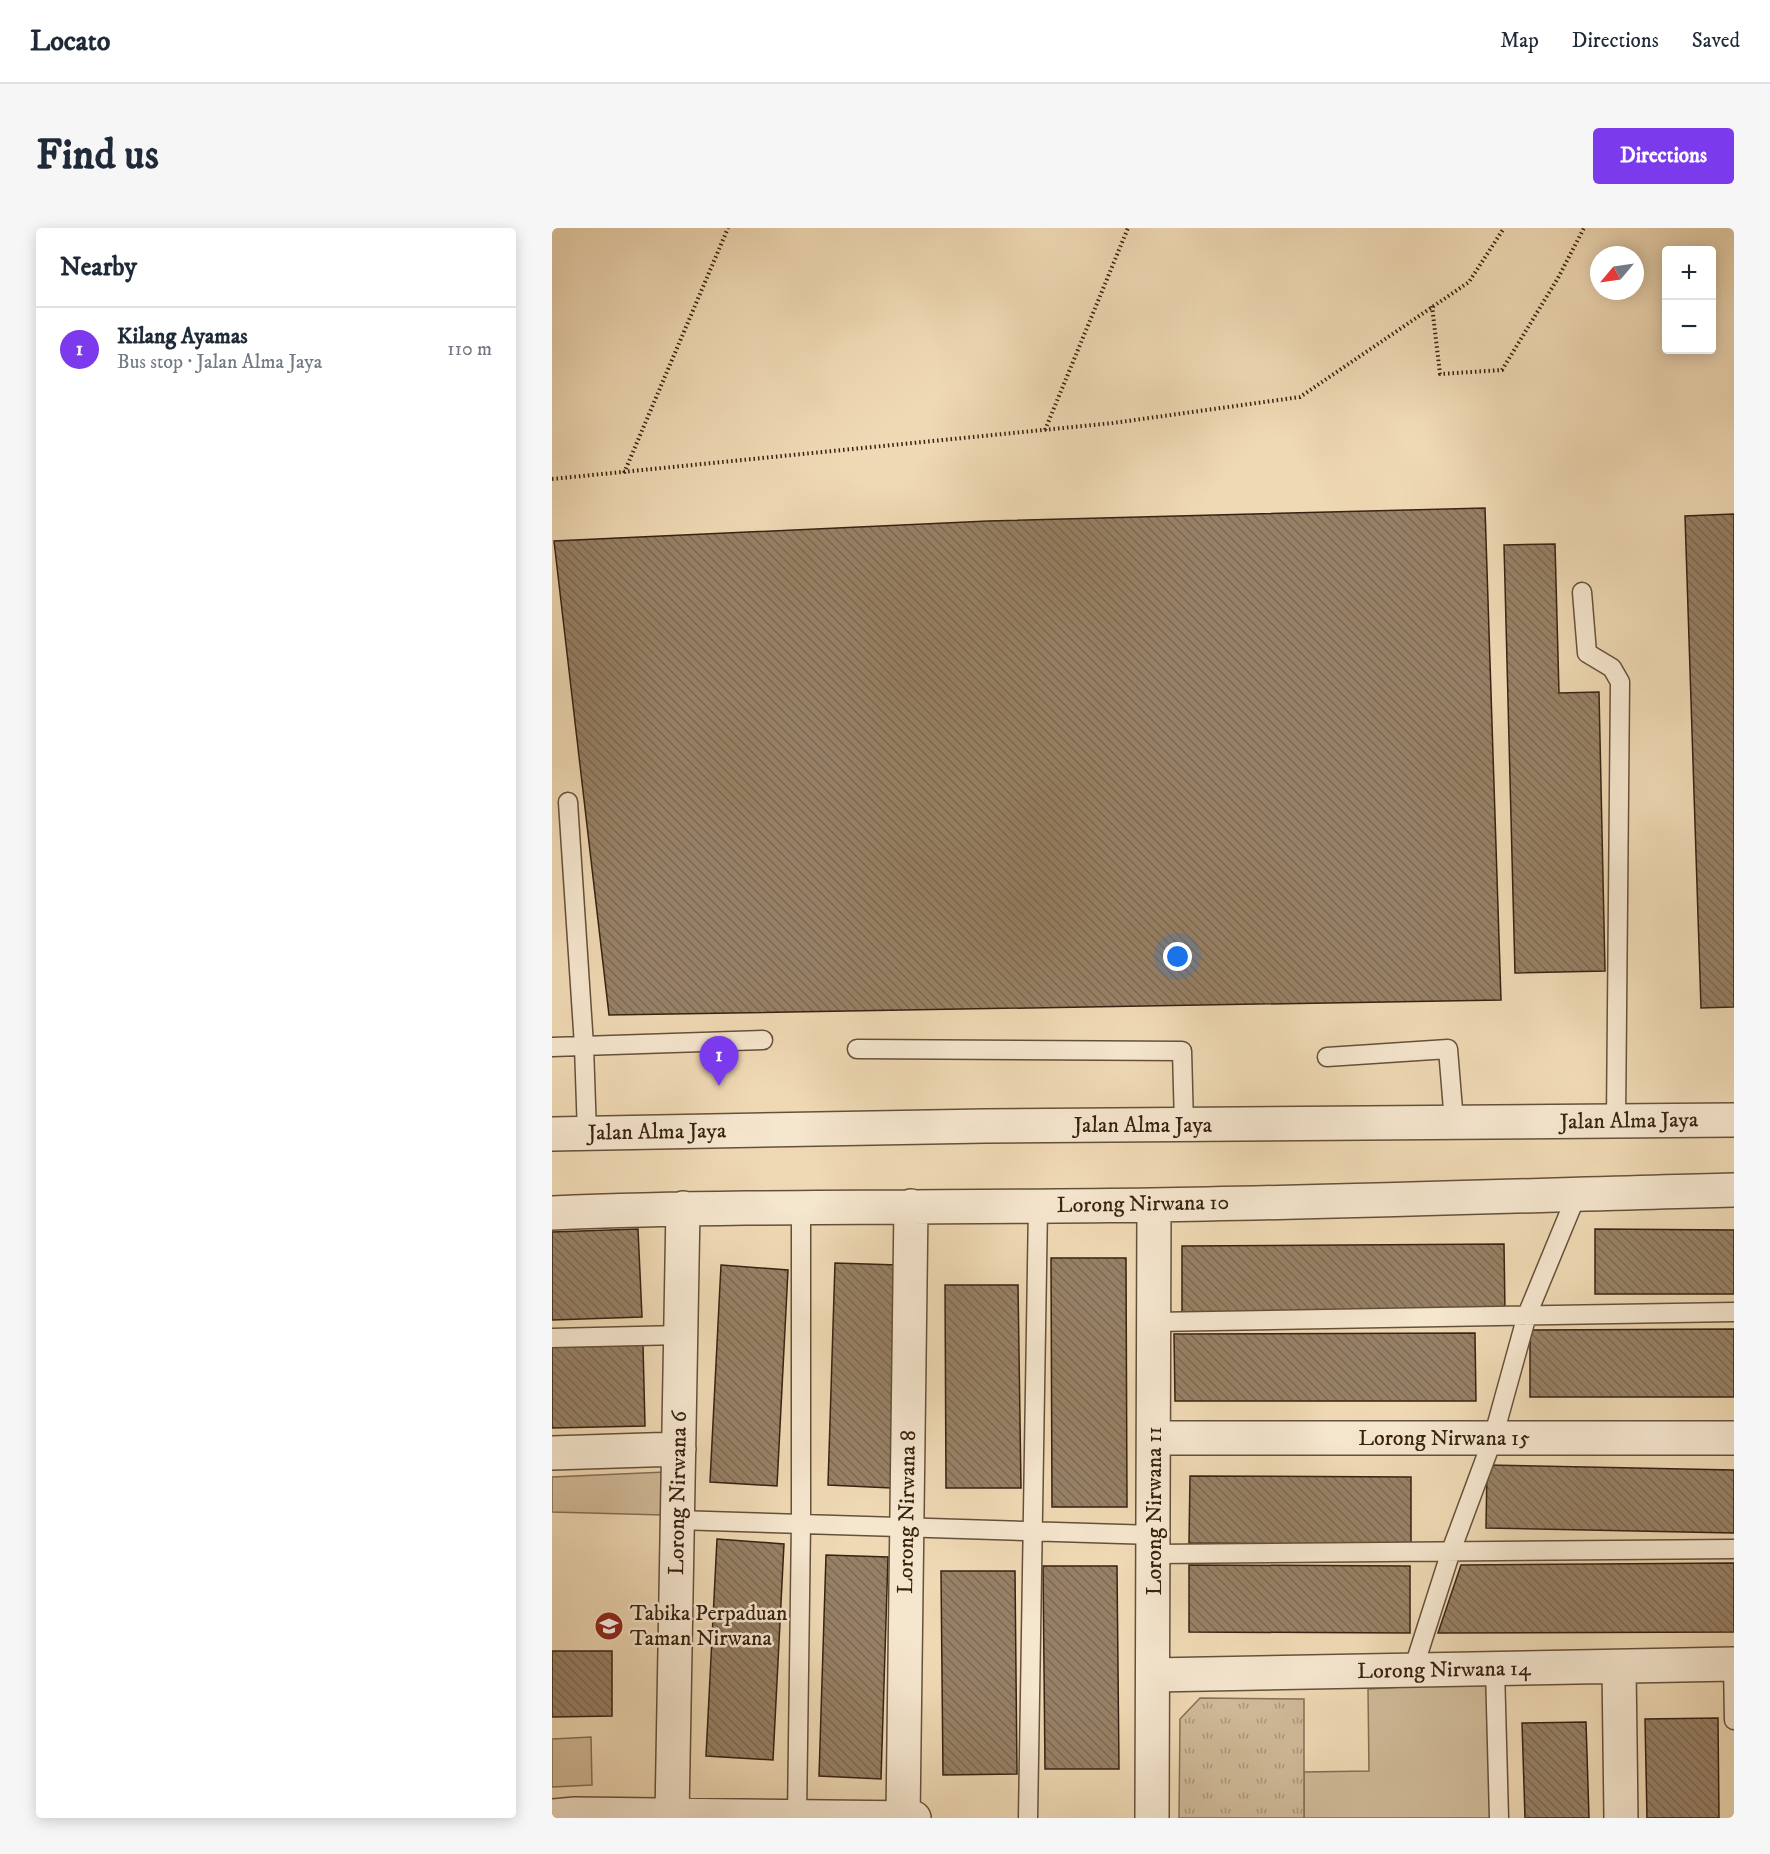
<!DOCTYPE html>
<html lang="en">
<head>
<meta charset="utf-8">
<style>
  body { margin:0; font-family:"IM FELL DW Pica",serif; background:#f6f6f7; color:#1f2937 }
  .controls { position:absolute; right:18px; top:18px; display:grid; overflow:hidden; border-radius:6px; box-shadow:0 3px 15px #0003 }
  .controls button { width:54px; height:54px; display:grid; place-items:center; padding:0; border:0; border-bottom:2px solid #e0e1e3; background:#fff; color:#1f2937; font:30px sans-serif }
  .compass { position:absolute; left:1038px; top:18px; width:54px; height:54px; border-radius:50%; background:#fff; box-shadow:0 3px 15px #0003; rotate:241deg }
  .you { position:absolute; left:626px; top:729px; width:21px; height:21px; margin:-15px; border:4px solid #fff; border-radius:50%; background:#1a73e8; box-shadow:0 0 0 9px #1a73e833 }
  .badge { display:grid; place-items:center; width:39px; height:39px; border-radius:50%; background:#7c3aed; color:#fff; font-size:20px; font-weight:700 }
  .pin { position:absolute; translate:-50% -50px; filter:drop-shadow(0 2px 3px #0008) }
  .pin::after { content:''; position:absolute; top:32px; width:21px; height:18px; background:inherit; clip-path:polygon(0 0,100% 0,50% 100%) }
  .list { margin:0; padding:0; list-style:none }
  h2 { display:flex; justify-content:space-between; align-items:center; height:78px; margin:0; padding:0 24px; font-size:26px }
  h2 small { font-size:20px; font-weight:400; color:#747a83 }
  .list li { display:grid; grid-template-columns:39px 1fr auto; gap:18px; align-items:center; box-sizing:border-box; height:84px; padding:0 24px; border-top:2px solid #e0e1e3 }
  .list b { display:block; font-size:22px; white-space:nowrap }
  .list p { margin:0; font-size:20px; white-space:nowrap; color:#747a83 }
  .list em { font-size:20px; font-style:normal; color:#747a83 }
  .map { position:relative; flex:none; width:1182px; height:1590px; overflow:hidden; border-radius:6px }
  header { display:flex; align-items:center; gap:36px; box-sizing:border-box; height:84px; padding:0 30px; background:#fff; border-bottom:2px solid #e0e1e3 }
  header strong { font-size:28px }
  nav { display:flex; gap:33px; margin-inline-start:auto; font-size:21px }
  .intro { display:flex; align-items:center; justify-content:space-between; box-sizing:border-box; height:144px; padding:0 36px }
  h1 { margin:0; font-size:42px }
  .button { padding:15px 27px; border-radius:6px; background:#7c3aed; color:#fff; font-size:21px; font-weight:700 }
  main { display:flex; gap:36px; padding:0 36px }
  aside { flex:1; background:#fff; border-radius:6px; box-shadow:0 3px 15px #0003 }
  .map>svg:first-child { display:block }
</style>
</head>
<body>
<header>
<strong>Locato</strong>
<nav><a>Map</a><a>Directions</a><a>Saved</a></nav>
</header>
<div class="intro"><h1>Find us</h1><a class="button">Directions</a></div>
<main>
<aside>
<h2>Nearby<small></small></h2>
<ul class="list">
<li><span class="badge">1</span><div><b>Kilang Ayamas</b><p>Bus stop · Jalan Alma Jaya</p></div><em>110 m</em></li>
</ul>
</aside>
<div class="map">
<svg width="1182" height="1590" viewBox="0 0 1182 1590">
  <defs>
    <pattern id="park-tufts" width="24" height="20" patternUnits="userSpaceOnUse" patternTransform="scale(1.5)"><rect width="24" height="20" fill="#d0ba98"/><path d="M3 7l-1-3M5 7V3M7 7l1-3M15 17l-1-3M17 17v-4M19 17l1-3" fill="none" stroke="#aa977b"/></pattern>
    <pattern id="building-back-hatch" width="6" height="6" patternUnits="userSpaceOnUse" patternTransform="scale(1.5)"><rect width="6" height="6" fill="#978166"/><path d="M-1 5l2 2M0 0l6 6M5-1l2 2" fill="none" stroke="#7c6953"/></pattern>
  </defs>
  <rect width="100%" height="100%" fill="#efd9b4"/>
  <filter id="stains"><feTurbulence type="fractalNoise" baseFrequency=".00333" numOctaves="4"/><feColorMatrix values="0 0 0 0 .2 0 0 0 0 .09 0 0 0 0 .02 0 0 0 .5 -.17"/></filter>
  <radialGradient id="worn" r=".72"><stop offset=".6" stop-color="#630" stop-opacity="0"/><stop offset="1" stop-color="#630" stop-opacity=".3"/></radialGradient>
  <path fill="#d0ba98" stroke="#846e55" stroke-width="1.5" d="M113 1244 111 1287 0 1284V1249Z
    M937 1454 940 1590H752V1544L817 1543 816 1461Z
    M39 1509 40 1557 0 1559V1511Z"/>
  <path fill="url(#park-tufts)" stroke="#846e55" stroke-width="1.5" d="M648 1470 752 1471V1590H627L628 1491Z"/>
  <path fill="url(#building-back-hatch)" stroke="#382212" stroke-width="1.5" d="M933 280 949 772 57 787 2 313 436 293Z
    M1182 286V779L1149 780 1133 288Z
    M1003 316 1007 465 1047 464 1053 743 963 745 952 317Z
    M86 1001 90 1089 0 1092V1004Z
    M1043 1001 1182 1002V1066H1043Z
    M952 1016 953 1084 630 1085V1018Z
    M499 1030H574L575 1279H500Z
    M283 1035 346 1037 339 1260 276 1257Z
    M169 1037 236 1042 225 1258 158 1254Z
    M393 1057H466L469 1260H394Z
    M1182 1101V1169H978V1102Z
    M923 1105 924 1173H623L622 1106Z
    M91 1117 93 1198 0 1200V1119Z
    M935 1237 1182 1242V1305L934 1300Z
    M638 1248 859 1249V1317L637 1315Z
    M165 1311 232 1316 221 1532 154 1528Z
    M274 1327 336 1329 329 1551 267 1548Z
    M1182 1335V1404L886 1405 909 1337Z
    M637 1337 858 1338V1405L637 1404Z
    M491 1338H565L567 1541H493Z
    M389 1343H463L465 1546 391 1547Z
    M0 1423H60V1488L0 1489Z
    M1166 1490 1167 1590H1095L1093 1491Z
    M1034 1494 1037 1590H973L970 1495Z"/>
  <g fill="none" stroke-linecap="round" stroke-linejoin="round">
    <g stroke="#66503a" stroke-width="21">
      <path id="service" d="M1030 364 1035 425 1060 440 1068 454 1064 893
        M16 574 32 818 35 906
        M0 819 211 812
        M305 821 630 823 632 897
        M775 829 896 821 902 894
        M602 1094 1182 1084
        M0 1110 129 1107
        M125 1292 602 1307
        M602 1326 1182 1321
        M1181 1436 1182 1492
        M943 1441 947 1590
        M861 1442 899 1323 941 1210 975 1087 1025 966
        M245 1588 249 1295V981
        M476 1590 486 978"/>
    </g>
    <g stroke="#66503a" stroke-width="36">
      <path id="minor" d="M0 985C200 977 400 980 600 977 794 974 988 967 1182 962
        M602 1210H1182
        M0 1225 127 1221
        M1067 1439 1069 1590
        M602 1447 1182 1436
        M120 1587 131 980
        M0 1588 23 1586 362 1590
        M351 1590 359 978
        M600 1590 602 977"/>
    </g>
    <g stroke="#66503a" stroke-width="36">
      <path id="tertiary" d="M0 906 433 898 1182 892"/>
    </g>
    <path stroke="#382212" stroke-width="4" stroke-dasharray="1.5 3" stroke-linecap="butt" d="M880 78 888 146 950 142 1006 50 1032 0
      M493 202 576 0
      M72 245 176 0
      M0 251 561 195 748 169 917 54 952 0"/>
    <use href="#service" stroke="#f5e6ce" stroke-width="18"/>
    <use href="#minor" stroke="#f5e6ce" stroke-width="33"/>
    <use href="#tertiary" stroke="#f5e6ce" stroke-width="33"/>
  </g>
  <defs>
    <g id="school-disc" transform="scale(1.5)"><circle r="9.5" fill="#8f2418" stroke="#f5e6ce"/><path d="M0-5L7-2L0 1L-7-2ZM-4 1L0 2.5L4 1V4Q0 6-4 4Z" fill="#fff"/></g>
  </defs>
  <g fill-rule="evenodd">
    <use href="#school-disc" x="57" y="1398"/>
  </g>
  <g text-anchor="middle" dominant-baseline="central" stroke-width="5" stroke-linejoin="round" paint-order="stroke">
    <g font-size="22" fill="#382212" stroke="#f5e6ce">
      <text transform="translate(1077 893) rotate(-1)">Jalan Alma Jaya</text>
      <text x="591" y="897">Jalan Alma Jaya</text>
      <text transform="translate(105 904) rotate(-1)">Jalan Alma Jaya</text>
      <text transform="translate(591 976) rotate(-1)">Lorong Nirwana 10</text>
      <text x="892" y="1210">Lorong Nirwana 15</text>
      <text transform="translate(126 1265) rotate(-89)">Lorong Nirwana 6</text>
      <text transform="translate(602 1283) rotate(-90)">Lorong Nirwana 11</text>
      <text transform="translate(355 1284) rotate(-89)">Lorong Nirwana 8</text>
      <text transform="translate(892 1442) rotate(-1)">Lorong Nirwana 14</text>
    </g>
    <g font-size="22" fill="#382212" stroke="#f5e6ce" text-anchor="start">
      <text x="78" y="1385">Tabika Perpaduan<tspan x="78" dy="25">Taman Nirwana</tspan></text>
    </g>
  </g>
  <rect width="100%" height="100%" filter="url(#stains)"/>
  <rect width="100%" height="100%" fill="url(#worn)"/>
</svg>
<div class="controls">
<button>+</button>
<button>−</button>
</div>
<svg class="compass" viewBox="-18 -18 36 36"><path d="M0-13l5 13h-10z" fill="#e53935"/><path d="M0 13l5-13h-10z" fill="#747a83"/></svg>
<div class="you"></div>
<div class="pin badge" style="left:167px;top:858px">1</div>
</div>
</main>
</body>
</html>
